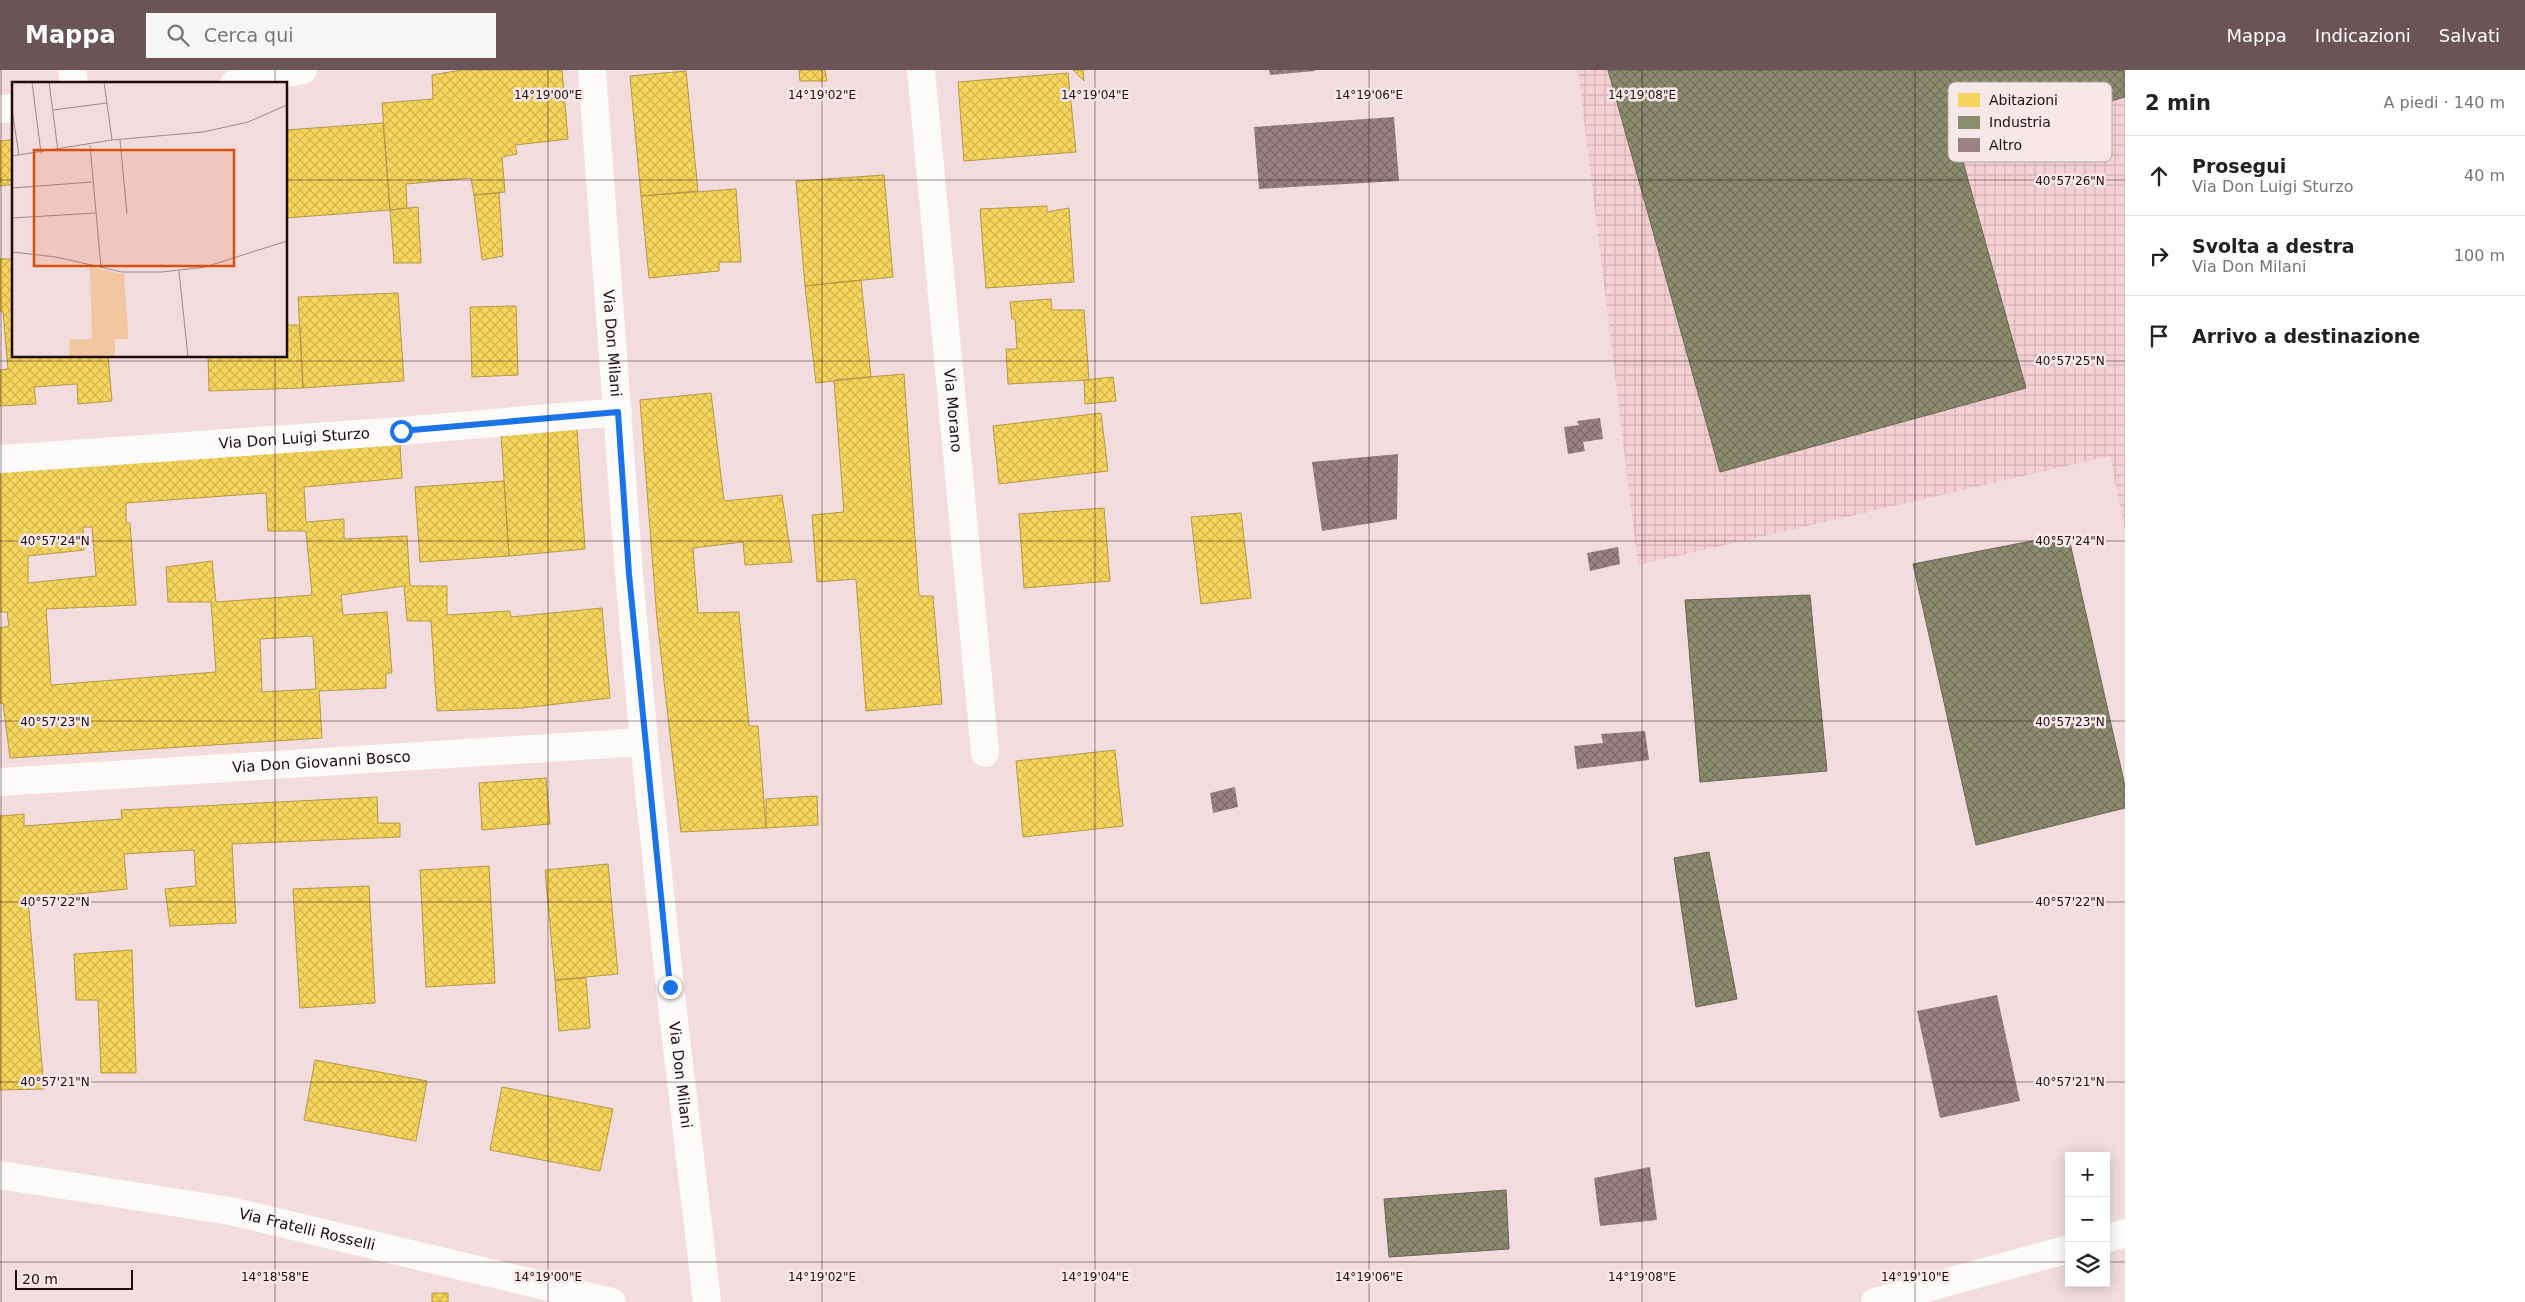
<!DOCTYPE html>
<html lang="it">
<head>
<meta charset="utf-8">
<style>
  body { margin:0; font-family:"DejaVu Sans",sans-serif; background:#f6f6f6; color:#222 }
  .controls { position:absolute; right:15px; bottom:15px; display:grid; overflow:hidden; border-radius:0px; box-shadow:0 2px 12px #0003 }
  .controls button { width:45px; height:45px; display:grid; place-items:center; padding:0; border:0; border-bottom:1px solid #e0e0e0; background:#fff; color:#222; font:25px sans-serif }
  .scale { position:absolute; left:15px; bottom:12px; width:118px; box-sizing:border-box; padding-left:5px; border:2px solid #220b0f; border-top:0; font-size:14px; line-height:18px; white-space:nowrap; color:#220b0f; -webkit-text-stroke:4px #f6e8e9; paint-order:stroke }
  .stop { position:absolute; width:15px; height:15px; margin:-11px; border:4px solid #1a73e8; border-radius:50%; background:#fff }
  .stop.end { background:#1a73e8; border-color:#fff; box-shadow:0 1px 5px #0008 }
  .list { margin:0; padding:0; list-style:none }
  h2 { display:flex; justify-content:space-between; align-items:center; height:65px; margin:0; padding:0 20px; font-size:21px }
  h2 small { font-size:16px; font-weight:400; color:#767676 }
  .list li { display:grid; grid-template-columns:32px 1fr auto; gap:15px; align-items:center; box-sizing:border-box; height:80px; padding:0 20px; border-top:1px solid #e0e0e0 }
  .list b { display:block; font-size:19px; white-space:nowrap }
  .list p { margin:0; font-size:16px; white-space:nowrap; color:#767676 }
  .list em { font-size:16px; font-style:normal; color:#767676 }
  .icon { flex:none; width:28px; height:28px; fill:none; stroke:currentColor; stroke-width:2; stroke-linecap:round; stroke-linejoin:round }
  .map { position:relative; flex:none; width:2125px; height:1232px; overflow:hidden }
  header { display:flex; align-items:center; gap:30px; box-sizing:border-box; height:70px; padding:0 25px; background:#6b5457; color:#fff }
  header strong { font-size:24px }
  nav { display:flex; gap:28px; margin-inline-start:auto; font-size:18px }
  .search { width:350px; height:45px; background:#f6f6f6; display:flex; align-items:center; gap:12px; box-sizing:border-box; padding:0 18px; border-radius:0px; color:#767676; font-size:19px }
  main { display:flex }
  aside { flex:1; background:#fff }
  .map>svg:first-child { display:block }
</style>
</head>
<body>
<header>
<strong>Mappa</strong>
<div class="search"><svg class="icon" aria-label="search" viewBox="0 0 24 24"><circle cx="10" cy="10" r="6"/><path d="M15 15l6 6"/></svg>Cerca qui</div>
<nav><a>Mappa</a><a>Indicazioni</a><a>Salvati</a></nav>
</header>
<main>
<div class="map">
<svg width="2125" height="1232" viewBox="0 0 2125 1232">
  <defs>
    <pattern id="industrial-grid" width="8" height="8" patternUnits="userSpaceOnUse" patternTransform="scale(1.25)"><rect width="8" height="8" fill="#f4d0d4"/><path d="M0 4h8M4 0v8" fill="none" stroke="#d1b1b5"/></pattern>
    <pattern id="homes-cross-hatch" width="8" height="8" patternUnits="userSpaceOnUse" patternTransform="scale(1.25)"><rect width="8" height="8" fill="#f6d55c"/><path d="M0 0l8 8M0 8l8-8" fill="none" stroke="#d3b64f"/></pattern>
    <pattern id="industry-cross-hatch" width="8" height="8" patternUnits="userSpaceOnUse" patternTransform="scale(1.25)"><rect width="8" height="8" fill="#8c8c6e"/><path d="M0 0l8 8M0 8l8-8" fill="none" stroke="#727159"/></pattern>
    <pattern id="building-cross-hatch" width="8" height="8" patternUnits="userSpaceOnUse" patternTransform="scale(1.25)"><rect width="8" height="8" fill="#9b8185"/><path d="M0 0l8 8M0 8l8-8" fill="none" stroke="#7e686b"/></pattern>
  </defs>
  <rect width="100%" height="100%" fill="#f2dcde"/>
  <path fill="url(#industrial-grid)" d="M1578 0H2125V461L2110 386 1638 495Z"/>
  <path fill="url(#homes-cross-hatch)" stroke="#b69845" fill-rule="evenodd" d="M461 0H562L568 69 515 75 517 84 502 87 505 122 474 125 471 108 406 114 407 138 390 140 382 33 433 29 432 5Z
    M799 0H825L827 11H800Z
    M1073 0H1083L1084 11Z
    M686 1 698 121 641 126 630 6Z
    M1068 3 1076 82 964 91 958 12Z
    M383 53 390 140 286 148V60Z
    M10 70H14V114L0 116V71Z
    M884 105 893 207 805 216 796 111Z
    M736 119 741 192H719V201L649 208 641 126Z
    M499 123 503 186 482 190 474 125Z
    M1047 136V142L1069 138 1074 212 986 218 980 139Z
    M418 137 421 193H394L390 140Z
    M0 189H14V286H108L112 331 78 334 77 314 34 317 36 334 0 336V300L8 299 3 241H0Z
    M861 210 871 307 816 313 805 216Z
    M398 223 404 311 303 318 298 227Z
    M1051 229 1052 240H1084L1089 310 1008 314 1006 279H1017L1015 249H1012L1010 232Z
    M516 236 518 305 472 307 470 237Z
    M286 255H300L303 318 209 321 208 286H286Z
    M904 304 919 526H933L942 634 866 641 856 509 817 512 812 445 844 442 834 310Z
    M1113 307 1116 331 1085 334 1084 310Z
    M711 323 724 431 782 425 792 492 745 495 743 472 693 478 698 543 739 542 749 656H758L766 758 681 762 657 549 640 330Z
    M1101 343 1108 401 999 414 993 356Z
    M577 359 585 479 509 486 501 363Z
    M400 375 402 408 304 417 306 452 344 449V469L407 466 410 516H447V545L510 541 511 547 602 538 610 628 522 638 437 641 431 551H407L404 516 341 525 343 545 387 542 392 603H386V618L319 621 322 668 10 688 3 633H0V558L9 556 7 542H0V393ZM266 423 268 461H306L312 525 216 532 212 491 166 497 168 532H211L216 602 51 615 46 539 136 535 130 453H126V433ZM83 457H92L96 506 28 513V486L84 480ZM313 566 316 619 262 622 260 569Z
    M504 411 509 486 420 492 415 417Z
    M1104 438 1110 511 1024 518 1019 444Z
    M1241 443 1251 528 1201 534 1191 447Z
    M1115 680 1123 756 1023 767 1016 691Z
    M546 708 550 754 482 760 479 713Z
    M817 726 818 755 766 758V729Z
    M377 727 378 753H400V767L232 774 236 853 170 856 165 819 196 816 194 780 124 784 127 819 28 829 44 1019 0 1020V746L24 744V756L122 749 121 740Z
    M608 794 618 904 555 910 545 800Z
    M489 796 495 913 426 917 420 800Z
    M369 816 375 933 300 938 293 819Z
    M132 880 136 1003H101L98 930H76L74 884Z
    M586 908 590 958 559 961 555 910Z
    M315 990 427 1011 416 1071 304 1050Z
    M502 1017 613 1039 600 1101 490 1080Z
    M432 1223H448V1232H432Z"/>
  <path fill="url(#industry-cross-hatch)" stroke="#6c6552" d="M1608 0H2125V27L1958 74 2026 318 1720 402Z
    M2068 464 2125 716V738L1976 775 1913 494Z
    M1810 525 1827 701 1700 712 1685 530Z
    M1709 782 1737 929 1696 937 1674 788Z
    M1506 1120 1509 1179 1389 1187 1384 1129Z"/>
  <path fill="url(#building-cross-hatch)" d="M1269 0H1315V1L1270 5Z
    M1394 47 1399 111 1259 119 1254 57Z
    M1600 348 1603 369 1583 372 1585 381 1568 384 1564 357 1579 355 1577 351Z
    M1398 384 1397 449 1322 461 1312 392Z
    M1618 477 1620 494 1590 501 1587 483Z
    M1645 661 1649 690 1577 699 1574 676 1603 673 1601 664Z
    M1235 717 1238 737 1213 743 1210 723Z
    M1997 925 2020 1031 1940 1048 1917 941Z
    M1650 1097 1657 1150 1600 1156 1594 1108Z"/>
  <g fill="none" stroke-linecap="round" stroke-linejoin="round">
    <g stroke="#fdfafa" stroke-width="28">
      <path d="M72 0 74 14"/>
      <path id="s1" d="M592 0 629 504 644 672 670 917 707 1232"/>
      <path id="s2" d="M921 0 985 683"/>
      <path d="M234 14 303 0"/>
      <path d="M0 39 14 38"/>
      <path id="s3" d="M0 389 401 361 618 342"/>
      <path id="s4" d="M0 712 644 672"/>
    </g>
    <g stroke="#fdfafa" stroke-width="28">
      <path id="s5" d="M0 1105 230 1141 612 1232"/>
      <path d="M2106 1169 2125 1163"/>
      <path d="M1875 1232 2069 1179"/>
    </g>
  </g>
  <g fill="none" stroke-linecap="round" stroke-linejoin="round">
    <path stroke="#1a73e8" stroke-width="6" d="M401 361 618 342 629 504 670 917"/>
  </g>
  <path fill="none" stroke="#220b0f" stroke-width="1" stroke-opacity="0.45" d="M1 0V1232M275 0V14M548 0V1232M822 0V1232M1095 0V1232M1369 0V1232M1642 0V1232M1915 0V1232M0 110H14M286 110H2125M275 286V1232M0 291H2125M0 471H2125M0 651H2125M0 832H2125M0 1012H2125M0 1192H2069M2106 1192H2125"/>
  <g text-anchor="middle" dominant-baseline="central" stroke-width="5" stroke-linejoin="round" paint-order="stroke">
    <g font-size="15" fill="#220b0f" stroke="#f6e8e9">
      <text stroke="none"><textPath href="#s1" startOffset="274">Via Don Milani</textPath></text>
      <text stroke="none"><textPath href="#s2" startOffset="342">Via Morano</textPath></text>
      <text stroke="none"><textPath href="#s3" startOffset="295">Via Don Luigi Sturzo</textPath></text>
      <text stroke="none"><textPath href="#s4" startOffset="322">Via Don Giovanni Bosco</textPath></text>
      <text stroke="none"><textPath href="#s1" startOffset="1009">Via Don Milani</textPath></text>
      <text stroke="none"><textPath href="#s5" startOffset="312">Via Fratelli Rosselli</textPath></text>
    </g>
  </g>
  <g transform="translate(12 12)">
    <rect width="275" height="275" fill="#f2dcde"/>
    <path d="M78 185 112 192 116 252V257H103V275H57L58 257H80Z" fill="#f1c7a0"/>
    <path fill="none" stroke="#9f888b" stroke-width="1" d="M20 0 29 71M37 0 46 69M92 0 100 58M0 28 7 73M41 28 95 21M108 58 115 132M78 63 89 186M0 74 100 58 191 50 236 40 275 23M0 106 80 100M0 136 83 131M0 170 44 175 110 190H150L193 185 275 159M167 189 176 275"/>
    <path fill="#d4510c" fill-opacity="0.15" stroke="#d4510c" stroke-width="2.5" d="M22 68H222V184H22Z"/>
    <rect width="275" height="275" fill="none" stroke="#220b0f" stroke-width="2.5"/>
  </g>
  <rect x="1948" y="12" width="164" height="80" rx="8" fill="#f6e8e9" stroke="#b6a6a8" stroke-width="1"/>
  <rect x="1958" y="23" width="22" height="14" fill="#f6d55c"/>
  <rect x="1958" y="46" width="22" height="13" fill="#8c8c6e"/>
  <rect x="1958" y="68" width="22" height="14" fill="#9b8185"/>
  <g font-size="14" fill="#220b0f">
    <text x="1989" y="35">Abitazioni</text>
    <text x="1989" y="57">Industria</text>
    <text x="1989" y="80">Altro</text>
  </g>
  <g font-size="12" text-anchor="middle" fill="#220b0f" stroke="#f6e8e9" stroke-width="5" stroke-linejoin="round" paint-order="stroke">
    <text x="548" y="29">14°19'00"E</text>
    <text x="822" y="29">14°19'02"E</text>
    <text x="1095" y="29">14°19'04"E</text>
    <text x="1369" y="29">14°19'06"E</text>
    <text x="1642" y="29">14°19'08"E</text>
    <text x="2070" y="115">40°57'26"N</text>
    <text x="2070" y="295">40°57'25"N</text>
    <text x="55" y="475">40°57'24"N</text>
    <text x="2070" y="475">40°57'24"N</text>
    <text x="55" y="656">40°57'23"N</text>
    <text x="2070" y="656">40°57'23"N</text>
    <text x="55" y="836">40°57'22"N</text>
    <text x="2070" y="836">40°57'22"N</text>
    <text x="55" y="1016">40°57'21"N</text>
    <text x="2070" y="1016">40°57'21"N</text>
    <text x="275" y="1211">14°18'58"E</text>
    <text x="548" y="1211">14°19'00"E</text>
    <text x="822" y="1211">14°19'02"E</text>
    <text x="1095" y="1211">14°19'04"E</text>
    <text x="1369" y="1211">14°19'06"E</text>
    <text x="1642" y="1211">14°19'08"E</text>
    <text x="1915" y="1211">14°19'10"E</text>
  </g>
</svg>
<div class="controls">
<button>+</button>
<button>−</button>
<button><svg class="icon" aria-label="layers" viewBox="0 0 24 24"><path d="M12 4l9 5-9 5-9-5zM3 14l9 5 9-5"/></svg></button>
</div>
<div class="scale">20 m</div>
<div class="stop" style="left:401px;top:361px"></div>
<div class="stop end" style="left:670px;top:917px"></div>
</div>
<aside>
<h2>2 min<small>A piedi · 140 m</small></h2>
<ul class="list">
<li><svg class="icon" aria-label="ahead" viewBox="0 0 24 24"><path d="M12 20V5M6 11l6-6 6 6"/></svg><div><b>Prosegui</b><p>Via Don Luigi Sturzo</p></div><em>40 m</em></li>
<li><svg class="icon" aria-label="right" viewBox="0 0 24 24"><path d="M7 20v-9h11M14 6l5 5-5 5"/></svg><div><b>Svolta a destra</b><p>Via Don Milani</p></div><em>100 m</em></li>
<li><svg class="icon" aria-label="arrive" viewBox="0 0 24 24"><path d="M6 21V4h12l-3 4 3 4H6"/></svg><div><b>Arrivo a destinazione</b></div></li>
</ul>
</aside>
</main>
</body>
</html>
